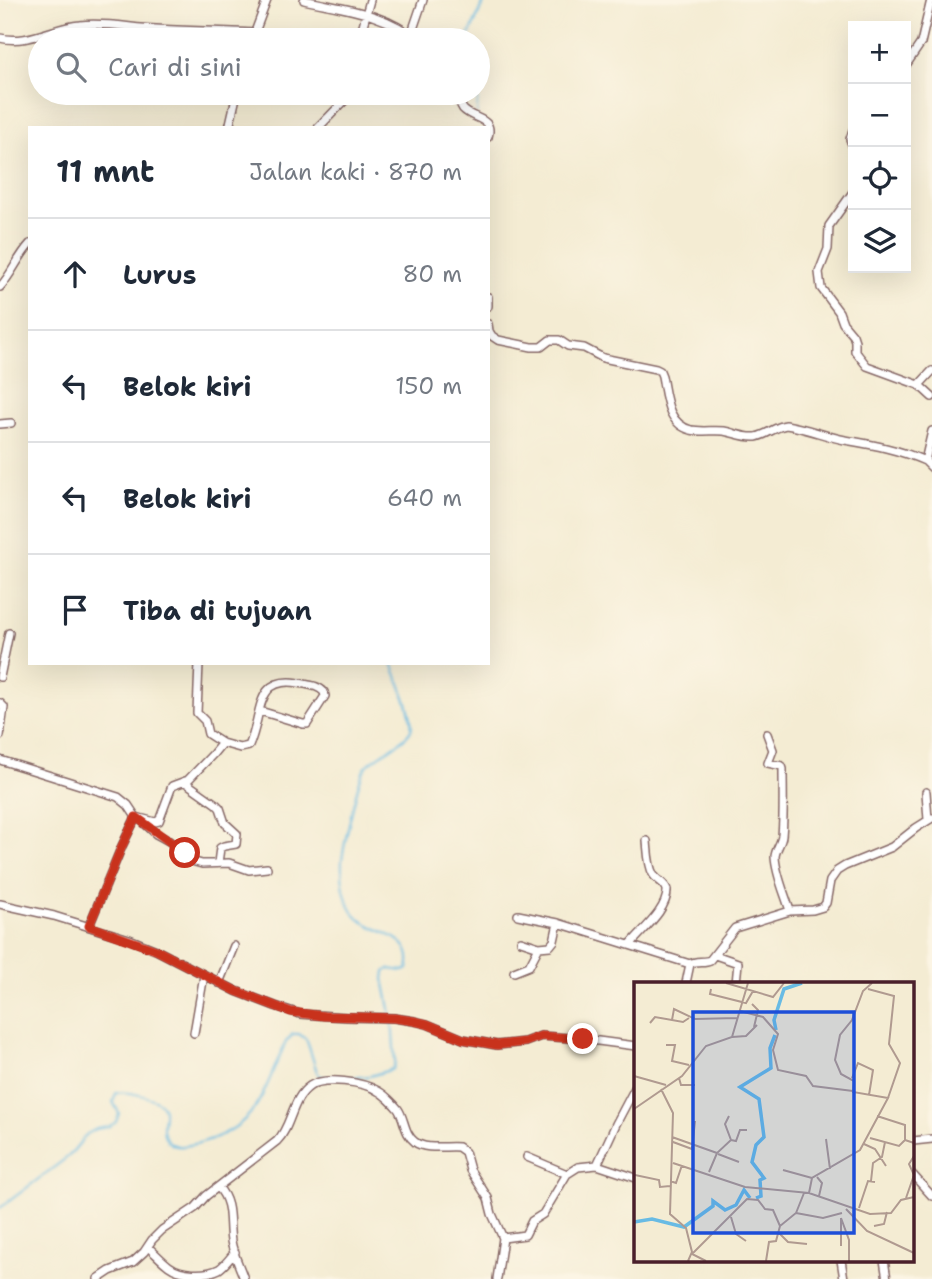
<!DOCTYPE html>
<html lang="id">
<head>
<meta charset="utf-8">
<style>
  body { margin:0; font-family:"Shantell Sans",sans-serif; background:#f2f2f3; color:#1f2937 }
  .controls { position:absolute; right:21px; top:21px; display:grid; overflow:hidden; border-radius:0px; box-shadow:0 7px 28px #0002 }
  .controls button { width:63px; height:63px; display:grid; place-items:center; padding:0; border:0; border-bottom:2px solid #e0e1e3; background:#fff; color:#1f2937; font:35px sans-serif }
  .stop { position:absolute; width:21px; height:21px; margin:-16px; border:5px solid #c8321e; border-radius:50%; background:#fff }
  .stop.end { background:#c8321e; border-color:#fff; box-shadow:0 2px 7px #0008 }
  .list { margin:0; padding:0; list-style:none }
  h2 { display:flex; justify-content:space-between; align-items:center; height:91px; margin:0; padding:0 28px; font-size:30px }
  h2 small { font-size:23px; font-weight:400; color:#747a83 }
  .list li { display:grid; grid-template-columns:46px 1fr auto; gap:21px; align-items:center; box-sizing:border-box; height:112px; padding:0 28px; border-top:2px solid #e0e1e3 }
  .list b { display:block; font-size:26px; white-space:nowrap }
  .list em { font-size:23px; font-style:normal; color:#747a83 }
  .icon { flex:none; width:38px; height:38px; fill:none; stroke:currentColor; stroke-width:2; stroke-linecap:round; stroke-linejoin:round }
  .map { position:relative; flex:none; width:932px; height:1279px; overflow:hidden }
  .search { position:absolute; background:#fff; box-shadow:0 7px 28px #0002; left:28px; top:28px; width:462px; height:77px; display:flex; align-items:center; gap:18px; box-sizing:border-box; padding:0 24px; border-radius:38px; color:#747a83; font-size:26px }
  .panel { position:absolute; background:#fff; box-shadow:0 7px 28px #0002; left:28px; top:126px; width:462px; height:539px; border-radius:0px }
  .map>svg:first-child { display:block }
</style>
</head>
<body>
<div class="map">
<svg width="932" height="1279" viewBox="0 0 932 1279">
  <rect width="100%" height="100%" fill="#fcf5e5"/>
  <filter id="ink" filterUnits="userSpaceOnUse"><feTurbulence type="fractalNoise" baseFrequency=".0143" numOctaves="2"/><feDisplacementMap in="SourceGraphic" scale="14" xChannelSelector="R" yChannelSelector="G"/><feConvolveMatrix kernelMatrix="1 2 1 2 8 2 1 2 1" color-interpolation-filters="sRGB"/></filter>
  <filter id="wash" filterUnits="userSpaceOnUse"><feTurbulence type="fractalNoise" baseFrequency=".00686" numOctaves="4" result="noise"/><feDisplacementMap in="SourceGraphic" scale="28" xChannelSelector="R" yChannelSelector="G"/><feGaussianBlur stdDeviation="1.57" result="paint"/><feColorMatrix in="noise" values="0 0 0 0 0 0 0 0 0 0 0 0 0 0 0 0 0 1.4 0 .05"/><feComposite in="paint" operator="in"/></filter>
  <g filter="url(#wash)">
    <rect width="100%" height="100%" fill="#f4ecd3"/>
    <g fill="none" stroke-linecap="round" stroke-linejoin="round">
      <path stroke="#68bbe4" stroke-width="2" d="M467 40 485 0
        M477 113 478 93
        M391 1014 384 979 385 972 389 969 404 971 408 969C417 934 373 934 356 916 344 902 341 879 342 860 344 846 358 776 366 767 375 756 407 741 411 730 415 717 397 677 392 663
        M348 1078 370 1076 393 1069 395 1062 392 1019
        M0 1208 69 1156 87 1134 96 1129 108 1127 116 1122 119 1113 113 1102 116 1093C126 1091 163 1097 164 1110 165 1121 159 1130 168 1141 176 1150 189 1145 199 1143 260 1127 262 1092 286 1042L293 1034H299L306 1039 308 1044 317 1072 320 1076 329 1078"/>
    </g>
  </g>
  <g filter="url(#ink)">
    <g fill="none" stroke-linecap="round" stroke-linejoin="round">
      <g stroke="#866766" stroke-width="10">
        <path id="minor" d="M304 0C343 9 386 13 417 40
          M411 35 423 0
          M0 38C28 45 53 27 80 25 105 22 131 28 156 29 188 31 221 31 254 33
          M252 40 267 0
          M359 40 370 0
          M906 65 921 43 931 0
          M455 93C457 98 460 104 463 109 473 120 494 117 488 137
          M229 128 237 93
          M318 128 352 93
          M853 130 850 139 853 147
          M853 192 829 226 828 249 819 272 821 288 839 312 843 323 853 335 855 341V351L867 366 919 385 932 397
          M0 287C12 274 18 257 30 244
          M488 297V306
          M488 324 489 331 492 336 498 340 532 347H541L550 340H559L568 346 584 348 603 358 656 369 660 371 662 376C666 396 667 424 691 430 701 432 713 430 724 431 735 433 744 438 756 437 767 435 774 427 786 425 806 428 825 436 845 440 874 445 898 449 925 461
          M919 385 932 371
          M0 424 11 423
          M932 431 925 461 932 468
          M0 677 9 633
          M0 703 4 707 0 736
          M767 734 773 750 768 763 782 766 783 769C783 791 784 814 782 836 781 844 775 850 775 857 776 875 785 894 790 911
          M222 743 240 748 249 746C263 715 254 675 299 683 308 685 318 685 324 692L325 696 307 724H303L260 711
          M0 760 118 797 128 805 136 817
          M185 782 216 804 220 808 225 823 237 834 236 844 224 846 220 848 218 863
          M926 792 928 820
          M140 819 156 834 169 841 195 862 202 864 229 863 249 870 267 868
          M0 904 54 916 129 939 156 950 236 991 275 1006 300 1014 347 1017 394 1018 414 1021 427 1024 463 1039 497 1045 525 1042 541 1036 583 1039 636 1046
          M518 915 558 923 690 964
          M89 926 122 846 136 817 155 822 159 821 172 786 188 780 213 754 222 743 208 734 205 721 197 713 199 663
          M521 941 539 947 550 946 554 941 558 923
          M630 945C641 931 668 910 667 890 666 883 656 880 653 874 648 865 648 851 647 841
          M715 955 738 963 736 983
          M514 972 529 966 539 947
          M219 983 234 946
          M686 983 690 964C696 960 704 963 710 960L735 928 790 911 813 910 823 907 826 903 830 881 837 871 845 866 892 847 916 828 932 818
          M194 1033 204 975
          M913 1141 932 1139
          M527 1157 567 1174
          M597 1165 636 1178
          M913 1175 932 1196
          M218 1187C233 1203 228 1222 231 1241 233 1254 240 1267 244 1279
          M148 1247C155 1253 161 1260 169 1266 181 1275 205 1276 219 1269 225 1265 230 1258 235 1252
          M841 1260 844 1279
          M884 1260 887 1279
          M98 1279 110 1271 133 1262 144 1252 152 1240 162 1230 195 1208 206 1196 277 1141C292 1126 291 1099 310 1086 324 1076 364 1082 378 1091 384 1094 394 1104 398 1109 405 1119 404 1134 415 1142 425 1150 446 1146 458 1147L465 1152 470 1170 488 1198 492 1214 503 1238
          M497 1279 503 1238 525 1235 532 1221 543 1214 567 1174 578 1167 597 1165 616 1124 636 1086"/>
      </g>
      <use href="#minor" stroke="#fff" stroke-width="7"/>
    </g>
  </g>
  <g fill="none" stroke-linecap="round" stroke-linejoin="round" filter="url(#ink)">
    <path stroke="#c8321e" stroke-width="9" d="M185 853 136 817 122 846 89 926 156 950 236 991 291 1012 324 1016 394 1018 414 1021 427 1024 463 1039 497 1045 525 1042 541 1036 583 1039"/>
  </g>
  <g transform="translate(634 982)">
    <rect width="280" height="280" fill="#f4ecd3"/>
    <path fill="none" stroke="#68bbe4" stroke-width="3.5" d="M142 48 140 38 150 7 168 1M122 216 127 214 126 198 130 196 118 180 122 163 130 155 125 117 106 105 137 86 136 66 141 53M0 240 18 237 50 245 79 224V219L91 228 102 223 110 208 116 216"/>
    <path fill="none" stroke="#b09a90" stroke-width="2" d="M92 1 139 15 150 1M77 7 76 12 112 21 119 9M234 7 260 14 255 62 266 81 254 116M118 22 124 28 120 45M106 29 129 35 144 52 139 68 144 88 172 94 179 104 219 109M38 38 40 27 61 37 103 36M16 41 21 35 49 40 55 36M98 55 112 54 123 43M32 63H41L38 79 55 83M0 94 32 103M45 96 47 103H61M218 96 224 81 239 88 235 113M27 107 39 131 36 232 52 246 58 270 54 279M0 127 48 94 72 64 98 55 114 1M243 134 271 143V158L280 161M38 155 83 171M236 156 265 164 271 158M192 157 196 187M97 158 102 159 106 148H113M39 160 58 167 61 139M230 162 241 167 252 184M84 172 105 180M39 181 111 205 175 211 236 232 257 231 267 218 280 215M149 188 178 196M75 190 83 171 97 158 91 142 95 134M1 193 25 198 26 205 36 204M183 195 188 201 185 214M36 199 42 201 48 183M237 199 239 181 248 175 251 160M175 211 178 196 226 168 254 116 219 110 220 99 207 92 201 78 206 53 218 38 229 9 238 1M272 216 280 193 275 182 280 174M225 226 234 199 241 200M212 227 233 249 280 271M162 231 189 236 208 231M97 235 102 252 112 259M207 236 215 258V279M240 244 250 242 253 230M145 251 154 260 173 262M207 264V236M72 279 58 272 113 217 124 218 131 227 139 228 146 244M132 279 135 260 142 259 146 244 162 231 170 211"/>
    <path fill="#1d4ed8" fill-opacity="0.15" stroke="#1d4ed8" stroke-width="3.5" d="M59 30H220V251H59Z"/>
    <rect width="280" height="280" fill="none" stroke="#4a1f2b" stroke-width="3.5"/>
  </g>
</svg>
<div class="controls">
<button>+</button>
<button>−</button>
<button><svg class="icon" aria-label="locate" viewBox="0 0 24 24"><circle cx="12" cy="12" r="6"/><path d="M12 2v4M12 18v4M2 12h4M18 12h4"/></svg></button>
<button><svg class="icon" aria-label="layers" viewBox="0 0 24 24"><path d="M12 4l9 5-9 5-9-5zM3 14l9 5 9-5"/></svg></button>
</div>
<div class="stop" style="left:185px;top:853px"></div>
<div class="stop end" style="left:583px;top:1039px"></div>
<div class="search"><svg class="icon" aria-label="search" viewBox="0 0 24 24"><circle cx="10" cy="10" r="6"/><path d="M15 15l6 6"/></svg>Cari di sini</div>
<section class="panel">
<h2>11 mnt<small>Jalan kaki · 870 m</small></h2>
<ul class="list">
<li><svg class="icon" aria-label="ahead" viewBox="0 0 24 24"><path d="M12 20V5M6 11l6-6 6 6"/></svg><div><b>Lurus</b></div><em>80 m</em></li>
<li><svg class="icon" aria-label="left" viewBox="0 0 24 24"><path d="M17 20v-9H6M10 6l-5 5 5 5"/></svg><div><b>Belok kiri</b></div><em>150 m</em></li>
<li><svg class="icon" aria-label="left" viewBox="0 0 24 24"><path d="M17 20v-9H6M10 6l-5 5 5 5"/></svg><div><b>Belok kiri</b></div><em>640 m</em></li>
<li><svg class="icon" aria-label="arrive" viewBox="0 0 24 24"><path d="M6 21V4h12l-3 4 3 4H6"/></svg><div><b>Tiba di tujuan</b></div></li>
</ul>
</section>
</div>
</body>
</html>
